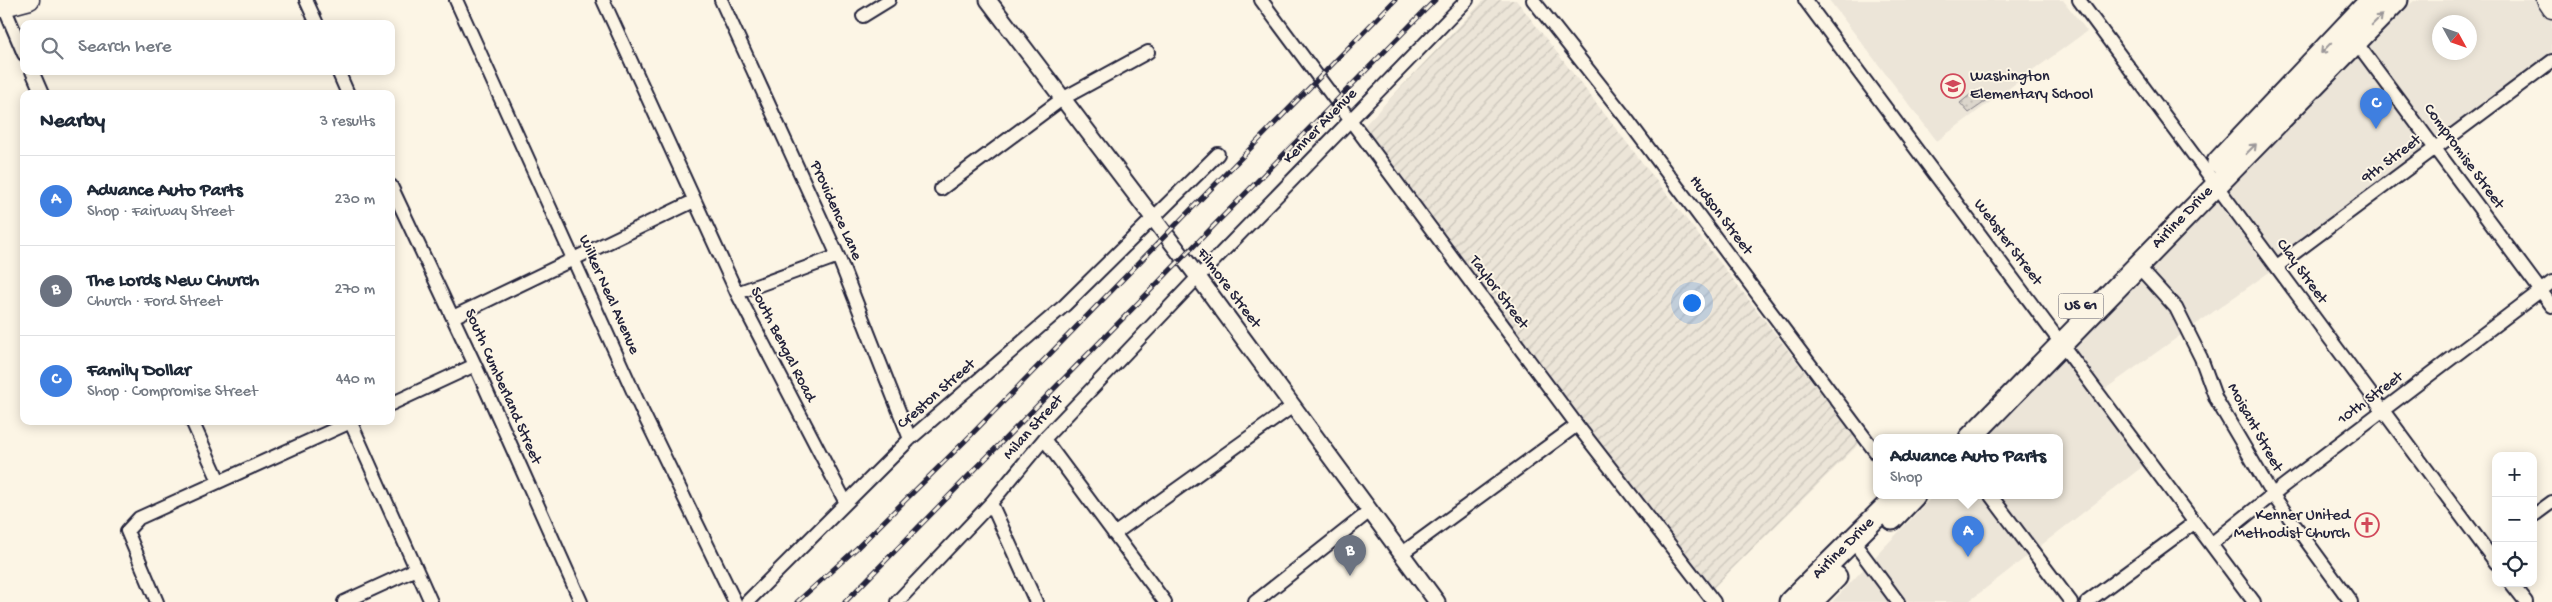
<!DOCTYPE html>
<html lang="en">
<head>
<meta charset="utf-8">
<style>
  body { margin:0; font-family:"Gochi Hand",sans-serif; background:#f6f6f7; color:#1f2937 }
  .controls { position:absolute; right:15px; bottom:15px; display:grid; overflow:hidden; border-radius:10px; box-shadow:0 2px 12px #0003 }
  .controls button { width:45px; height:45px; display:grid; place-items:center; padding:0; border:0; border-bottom:1px solid #e0e1e3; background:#fff; color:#1f2937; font:25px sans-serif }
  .compass { position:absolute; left:2432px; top:15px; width:45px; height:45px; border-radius:50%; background:#fff; box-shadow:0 2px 12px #0003; rotate:130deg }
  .you { position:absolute; left:1691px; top:302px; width:18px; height:18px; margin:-12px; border:4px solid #fff; border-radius:50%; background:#1a73e8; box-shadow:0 0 0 8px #1a73e833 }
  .badge { display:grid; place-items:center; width:32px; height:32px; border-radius:50%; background:#d1495b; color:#fff; font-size:16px; font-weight:700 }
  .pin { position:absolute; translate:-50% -41px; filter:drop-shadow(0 1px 2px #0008) }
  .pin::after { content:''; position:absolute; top:26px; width:18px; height:15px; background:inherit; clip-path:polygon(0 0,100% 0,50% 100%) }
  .popup { position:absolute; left:1873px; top:434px; width:190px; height:65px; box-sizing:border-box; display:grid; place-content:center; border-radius:10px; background:#fff; filter:drop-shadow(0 1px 4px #0005); font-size:16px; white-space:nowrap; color:#747a83 }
  .popup b { font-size:19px; color:#1f2937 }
  .popup::after { content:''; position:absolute; left:50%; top:100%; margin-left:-10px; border:10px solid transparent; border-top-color:#fff }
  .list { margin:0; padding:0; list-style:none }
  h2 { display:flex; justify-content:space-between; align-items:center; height:65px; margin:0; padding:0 20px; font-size:21px }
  h2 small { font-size:16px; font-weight:400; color:#747a83 }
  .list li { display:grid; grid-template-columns:32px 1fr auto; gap:15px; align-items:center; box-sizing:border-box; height:90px; padding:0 20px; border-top:1px solid #e0e1e3 }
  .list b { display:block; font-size:19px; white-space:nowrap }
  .list p { margin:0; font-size:16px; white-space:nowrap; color:#747a83 }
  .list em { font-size:16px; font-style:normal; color:#747a83 }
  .icon { flex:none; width:28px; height:28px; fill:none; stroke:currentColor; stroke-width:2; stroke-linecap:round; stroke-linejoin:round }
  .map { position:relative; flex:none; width:2552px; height:602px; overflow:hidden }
  .search { position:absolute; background:#fff; box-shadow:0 2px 12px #0003; left:20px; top:20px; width:375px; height:55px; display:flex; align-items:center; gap:12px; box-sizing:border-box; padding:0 18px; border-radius:10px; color:#747a83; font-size:19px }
  .panel { position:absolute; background:#fff; box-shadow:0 2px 12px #0003; left:20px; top:90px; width:375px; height:335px; border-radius:10px }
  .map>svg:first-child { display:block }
</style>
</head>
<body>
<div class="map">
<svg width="2552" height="602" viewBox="0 0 2552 602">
  <defs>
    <pattern id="industrial-furrows" width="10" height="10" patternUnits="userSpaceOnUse" patternTransform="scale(1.25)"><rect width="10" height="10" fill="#ece5d8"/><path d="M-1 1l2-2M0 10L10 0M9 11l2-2" fill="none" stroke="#cac4ba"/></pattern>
    <pattern id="park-dots" width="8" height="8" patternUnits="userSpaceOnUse" patternTransform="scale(1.25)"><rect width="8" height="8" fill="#dcd6cc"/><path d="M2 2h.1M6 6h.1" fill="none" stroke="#bcb7b0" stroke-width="1.8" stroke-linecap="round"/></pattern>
  </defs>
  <rect width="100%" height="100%" fill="#fcf5e5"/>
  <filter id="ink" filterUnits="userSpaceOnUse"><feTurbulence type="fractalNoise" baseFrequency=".02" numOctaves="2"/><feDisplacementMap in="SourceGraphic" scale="10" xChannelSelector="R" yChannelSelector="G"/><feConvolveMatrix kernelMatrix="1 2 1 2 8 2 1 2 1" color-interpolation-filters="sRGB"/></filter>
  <g filter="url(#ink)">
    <path fill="#ece5d8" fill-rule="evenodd" d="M1829 0H2063L2087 31 1937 141Z
      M2415 0H2540L2552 17V71L2105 389 2151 460 1968 602H1832L1933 496H2059V438H1988L2376 32ZM2440 22H2470V52H2440Z"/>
    <path fill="url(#industrial-furrows)" d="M1484 0H1516L1860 443 1711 590 1363 127Z"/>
    <path fill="url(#park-dots)" stroke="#7f7c84" d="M1976 90 1986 99 1985 102 1969 113 1960 103Z"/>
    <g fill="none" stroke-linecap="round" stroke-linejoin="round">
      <g stroke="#22223b" stroke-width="16">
        <path id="minor" d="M1 0 24 54
          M306 0 317 24
          M456 0 642 411 735 602
          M603 0 737 293 846 503
          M721 0 838 256 910 439
          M1261 0 1577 425 1714 602
          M1533 0 1623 114 1877 454
          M1805 0 2254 602
          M2079 0 2496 563
          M863 16 889 0
          M2353 38 2552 306
          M32 71 42 94
          M338 71 348 94
          M391 186 475 365 581 602
          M941 189 1062 99 1148 52
          M2137 265 2176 308 2201 358 2216 399 2272 494 2351 602
          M2277 266 2552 61
          M737 293 838 256
          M453 317 694 201
          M391 404 475 365
          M192 421 219 481
          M351 423 431 602
          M1044 439 1165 602
          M1991 496 2071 602
          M991 503 1036 602
          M2533 516 2552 502
          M1114 534 1293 406
          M1852 540 1898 602
          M2211 544 2282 487 2552 282
          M1401 554 1577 425
          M2511 583 2526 602
          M157 602 127 531 139 518 353 421
          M344 602 416 569
          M747 602 910 439 1065 305 1218 154
          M897 602 991 503 1044 439 1198 277 1467 0
          M1255 602 1370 511
          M2087 602 2194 523"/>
      </g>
      <g stroke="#22223b" stroke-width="19">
        <path id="tertiary" d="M988 0 1198 277 1437 602"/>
      </g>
      <g stroke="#22223b" stroke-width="21">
        <path id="secondary" d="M2546 0 2552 9
          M0 8 30 0"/>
      </g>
      <g stroke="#22223b" stroke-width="25">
        <path id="trunk" d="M2218 162 2371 0
          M1970 438 2397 0
          M1892 519 1914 496
          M1790 602 1897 496
          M1811 602 1836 577"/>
      </g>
      <use href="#minor" stroke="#fcf5e5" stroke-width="12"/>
      <use href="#tertiary" stroke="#fcf5e5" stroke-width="15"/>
      <use href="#secondary" stroke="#fcf5e5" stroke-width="18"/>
      <use href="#trunk" stroke="#fcf5e5" stroke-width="21"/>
      <g stroke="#22223b" stroke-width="5">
        <path id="rail" d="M797 602 857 548 968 438 1395 0
          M845 602 1435 0"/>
      </g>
      <use href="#rail" stroke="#fcf5e5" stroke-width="3" stroke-dasharray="9" stroke-linecap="butt"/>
    </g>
    <defs><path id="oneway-shaft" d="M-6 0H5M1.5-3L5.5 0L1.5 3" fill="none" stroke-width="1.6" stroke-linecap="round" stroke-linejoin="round" transform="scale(1.25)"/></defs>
    <g stroke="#9a9698">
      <use href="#oneway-shaft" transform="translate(2377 20) rotate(-45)"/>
      <use href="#oneway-shaft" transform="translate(2326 48) rotate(134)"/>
      <use href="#oneway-shaft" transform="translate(2251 149) rotate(-45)"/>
    </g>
  </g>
  <defs>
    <g id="school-ring" transform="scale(1.25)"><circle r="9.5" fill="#fcf5e5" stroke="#d1495b" stroke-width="1.5"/><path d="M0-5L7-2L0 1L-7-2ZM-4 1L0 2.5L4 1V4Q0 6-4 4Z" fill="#d1495b"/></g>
    <g id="church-ring" transform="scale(1.25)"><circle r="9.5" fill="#fcf5e5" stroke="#d1495b" stroke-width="1.5"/><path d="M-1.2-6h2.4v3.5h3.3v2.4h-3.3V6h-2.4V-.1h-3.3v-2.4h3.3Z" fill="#d1495b"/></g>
  </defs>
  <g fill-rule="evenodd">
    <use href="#school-ring" x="1953" y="86"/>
    <use href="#church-ring" x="2367" y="525"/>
  </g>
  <g text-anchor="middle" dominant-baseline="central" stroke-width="4" stroke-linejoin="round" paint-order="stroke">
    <rect fill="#fcf5e5" stroke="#63616e" stroke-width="1" x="2058.5" y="293.5" width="45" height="25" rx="4"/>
    <g font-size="15" font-weight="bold" fill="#22223b">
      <text x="2081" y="306">US 61</text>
    </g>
    <g font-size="16" fill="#22223b" stroke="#fcf5e5" text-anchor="start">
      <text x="1970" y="77">Washington<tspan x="1970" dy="18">Elementary School</tspan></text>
      <text x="2350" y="516" text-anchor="end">Kenner United<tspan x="2350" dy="18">Methodist Church</tspan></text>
    </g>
    <g font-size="16" fill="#22223b" stroke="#fcf5e5">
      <text transform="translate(1321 127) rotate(-46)">Kenner Avenue</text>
      <text transform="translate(2463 157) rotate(54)">Compromise Street</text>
      <text transform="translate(2392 160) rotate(-37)">9th Street</text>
      <text transform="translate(835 211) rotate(66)">Providence Lane</text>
      <text transform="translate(1720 216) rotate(53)">Hudson Street</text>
      <text transform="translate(2183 218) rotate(-46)">Airline Drive</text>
      <text transform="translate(2007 243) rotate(53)">Webster Street</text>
      <text transform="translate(2301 272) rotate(54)">Clay Street</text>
      <text transform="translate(1228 289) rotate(53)">Filmore Street</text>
      <text transform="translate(1498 293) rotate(53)">Taylor Street</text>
      <text transform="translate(608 295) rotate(66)">Wilker Neal Avenue</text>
      <text transform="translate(782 345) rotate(63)">South Bengal Road</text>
      <text transform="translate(502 387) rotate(66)">South Cumberland Street</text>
      <text transform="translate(937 395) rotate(-41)">Creston Street</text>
      <text transform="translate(2371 399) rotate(-37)">10th Street</text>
      <text transform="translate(1034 428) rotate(-48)">Milan Street</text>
      <text transform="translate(2254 428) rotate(61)">Moisant Street</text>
      <text transform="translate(1844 549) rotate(-45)">Airline Drive</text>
    </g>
  </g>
</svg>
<div class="controls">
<button>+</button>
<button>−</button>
<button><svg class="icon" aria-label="locate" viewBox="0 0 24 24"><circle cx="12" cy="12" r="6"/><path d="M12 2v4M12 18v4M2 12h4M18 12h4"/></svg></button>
</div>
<svg class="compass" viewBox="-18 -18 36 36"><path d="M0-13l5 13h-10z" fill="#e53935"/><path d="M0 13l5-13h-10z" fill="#747a83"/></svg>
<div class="you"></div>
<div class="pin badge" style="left:1968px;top:557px;background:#3f7fe0">A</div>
<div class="popup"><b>Advance Auto Parts</b>Shop</div>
<div class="pin badge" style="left:1350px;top:576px;background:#6b7280">B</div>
<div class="pin badge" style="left:2376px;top:129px;background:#3f7fe0">C</div>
<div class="search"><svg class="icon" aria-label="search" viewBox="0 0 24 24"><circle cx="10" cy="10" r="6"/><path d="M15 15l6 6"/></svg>Search here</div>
<section class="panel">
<h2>Nearby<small>3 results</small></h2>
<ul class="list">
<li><span class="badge" style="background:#3f7fe0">A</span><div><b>Advance Auto Parts</b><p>Shop · Fairway Street</p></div><em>230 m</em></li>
<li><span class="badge" style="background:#6b7280">B</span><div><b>The Lords New Church</b><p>Church · Ford Street</p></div><em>270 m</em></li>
<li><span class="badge" style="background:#3f7fe0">C</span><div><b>Family Dollar</b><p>Shop · Compromise Street</p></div><em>440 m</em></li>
</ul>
</section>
</div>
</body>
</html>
